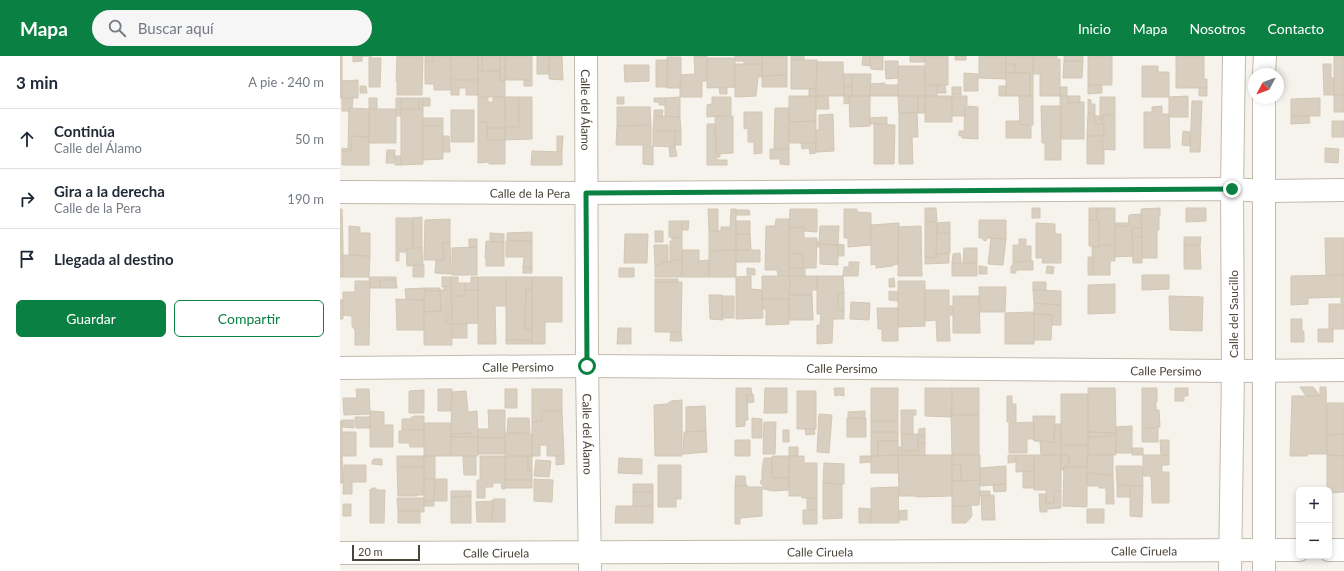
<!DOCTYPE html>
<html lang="es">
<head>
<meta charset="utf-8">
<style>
  body { margin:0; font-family:Lato,sans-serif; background:#f6f6f7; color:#1f2937 }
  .controls { position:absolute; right:12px; bottom:12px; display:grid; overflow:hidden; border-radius:6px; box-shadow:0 2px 6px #0003 }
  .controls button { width:36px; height:36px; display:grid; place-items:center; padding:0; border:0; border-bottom:1px solid #e0e1e3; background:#fff; color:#1f2937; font:20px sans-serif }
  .compass { position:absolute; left:908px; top:12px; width:36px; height:36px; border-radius:50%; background:#fff; box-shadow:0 2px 6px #0003; rotate:229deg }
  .scale { position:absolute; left:12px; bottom:10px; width:68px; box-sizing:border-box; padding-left:4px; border:2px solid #4b4439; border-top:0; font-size:11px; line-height:14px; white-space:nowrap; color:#4b4439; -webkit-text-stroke:3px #fff; paint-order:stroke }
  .stop { position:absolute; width:12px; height:12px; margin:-9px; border:3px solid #0b8043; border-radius:50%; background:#fff }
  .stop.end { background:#0b8043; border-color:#fff; box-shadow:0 1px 4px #0008 }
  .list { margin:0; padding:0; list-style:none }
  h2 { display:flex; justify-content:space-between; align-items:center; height:52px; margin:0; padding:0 16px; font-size:17px }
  h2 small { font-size:13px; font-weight:400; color:#747a83 }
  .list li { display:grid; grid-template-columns:26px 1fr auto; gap:12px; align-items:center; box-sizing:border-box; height:60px; padding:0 16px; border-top:1px solid #e0e1e3 }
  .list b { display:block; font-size:15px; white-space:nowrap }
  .list p { margin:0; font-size:13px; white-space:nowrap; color:#747a83 }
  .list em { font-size:13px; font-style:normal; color:#747a83 }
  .actions { display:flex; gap:8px; padding:12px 16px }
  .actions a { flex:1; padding:9px 0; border:1px solid #0b8043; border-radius:6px; text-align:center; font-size:14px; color:#0b8043 }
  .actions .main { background:#0b8043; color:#fff }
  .icon { flex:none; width:22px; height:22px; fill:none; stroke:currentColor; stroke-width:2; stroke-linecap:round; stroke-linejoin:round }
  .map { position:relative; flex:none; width:1004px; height:515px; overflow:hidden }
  header { display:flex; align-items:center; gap:24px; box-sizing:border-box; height:56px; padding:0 20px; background:#0b8043; color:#fff }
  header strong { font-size:19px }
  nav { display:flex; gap:22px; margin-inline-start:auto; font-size:14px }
  .search { width:280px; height:36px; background:#f6f6f7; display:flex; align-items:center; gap:10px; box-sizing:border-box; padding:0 14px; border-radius:22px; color:#747a83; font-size:15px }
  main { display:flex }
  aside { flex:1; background:#fff }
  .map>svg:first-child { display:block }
</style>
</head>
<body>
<header>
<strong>Mapa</strong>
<div class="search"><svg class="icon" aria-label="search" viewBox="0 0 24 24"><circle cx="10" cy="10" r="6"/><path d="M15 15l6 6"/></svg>Buscar aquí</div>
<nav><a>Inicio</a><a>Mapa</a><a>Nosotros</a><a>Contacto</a></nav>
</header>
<main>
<aside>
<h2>3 min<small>A pie · 240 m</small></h2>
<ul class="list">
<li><svg class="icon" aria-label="ahead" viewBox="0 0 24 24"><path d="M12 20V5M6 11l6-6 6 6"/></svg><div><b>Continúa</b><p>Calle del Álamo</p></div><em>50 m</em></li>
<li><svg class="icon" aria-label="right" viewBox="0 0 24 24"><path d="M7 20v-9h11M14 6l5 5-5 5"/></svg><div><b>Gira a la derecha</b><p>Calle de la Pera</p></div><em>190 m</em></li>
<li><svg class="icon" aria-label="arrive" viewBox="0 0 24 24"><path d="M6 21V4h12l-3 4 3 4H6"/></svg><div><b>Llegada al destino</b></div></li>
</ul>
<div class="actions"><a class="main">Guardar</a><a>Compartir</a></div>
</aside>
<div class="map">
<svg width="1004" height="515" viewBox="0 0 1004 515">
  <rect width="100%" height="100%" fill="#f6f3ec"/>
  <path fill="#d8cfc1" stroke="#d3c7b4" d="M0 0H2V42H0Z
    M13 0H28H22V5L13 6Z
    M29 0H31V2H41L40 31H29Z
    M57 0H83L82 39H57V25H56Z
    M85 0H93V6H85Z
    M93 0H111V34H94V28H85V6H93Z
    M111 0H138V24H111Z
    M138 0H142V15L138 14Z
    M142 0H160V15H142Z
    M160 0H165V25H160Z
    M165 0H192V24H165Z
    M197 0H209V18H197Z
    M209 0H222L223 24 209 23Z
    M354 0H367V25H362V41H340V19L355 18Z
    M395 0H422V8H404V5H395Z
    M422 0H447V19L422 20Z
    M451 0H464V4H451Z
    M523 0H530V10L522 9Z
    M530 0H543V14L531 13Z
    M570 0H585V6H570Z
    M585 0H608V29H585Z
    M615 0H626V4H615Z
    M639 0H666V23L639 22Z
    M666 0H693V40H690V17H675V8H666Z
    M693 0H717V3H720V40H700V18H693Z
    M724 0H743V5H724Z
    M748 0H772V29H748Z
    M836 0H864V23H867V32H836Z
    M994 0H1004V39H994Z
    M327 1H341V32H327Z
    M367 2H395V31L367 32Z
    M316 4H328V31H316Z
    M451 4H477L476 33H451Z
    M545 5H558V22L546 23Z
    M724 5H743L742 22H723Z
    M477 6H503L504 40H476Z
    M395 8H422V21H418L416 40 395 41Z
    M666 8H675V17H666Z
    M983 8H991V22H994V39H984Z
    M284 9H309V25L285 26Z
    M558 10H585V40H558Z
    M802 10H818V16H829V41H802Z
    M138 14 160 15V25H165V41H138Z
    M624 17 638 18V35H624Z
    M666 17H690V40H666Z
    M503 18H512V30L504 31Z
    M512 18H531L530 40H512Z
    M447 19V31H422V20Z
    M18 24V42H2V25Z
    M111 24H138V39H126V32H119V39H111Z
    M184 24H192V30H184Z
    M545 27V29H558V40H530V28Z
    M585 29H597V40H585Z
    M597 29H605L606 37H597Z
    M748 29H762V37L748 38Z
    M20 30H26L27 37H20Z
    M512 30V40H504V31Z
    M659 30H666V40H659Z
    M612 31H621V39H612Z
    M720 31H727V40H720Z
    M379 32H387V38H380Z
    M859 32H867V40H859Z
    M469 33H476V40H469Z
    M994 39H1004V56H994Z
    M449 40H476V65L449 66Z
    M476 40H488L489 53H476Z
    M504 40H509L510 47 504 48Z
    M509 40H530V70L510 71Z
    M558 40H578V57H559Z
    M578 40H585V57H578Z
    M585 40H612V66H585Z
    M612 40H627V49H624V60H612Z
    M679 40H693V69H680Z
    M720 40H728V47L744 46V83H721Z
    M728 40H740V46L728 47Z
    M848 40V61H829V41Z
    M138 41 148 42V46H153V41H165V72H147V66H138Z
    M165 41H179V71H165Z
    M179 41H192V83L165 84V71H179Z
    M277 41H284V48H277Z
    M340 41V61L325 60V42Z
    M372 41H391V59L367 61V49L372 48Z
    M760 41H775V59H763L762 63H760Z
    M2 42H13L12 52H9V55H2Z
    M29 42H37V53H29Z
    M56 42H61V60H56Z
    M61 42H79V53H61Z
    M79 42H83V53H79Z
    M83 42H90V50H83Z
    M314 42H325V49H319V46H314Z
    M980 42V60H951V43Z
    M748 43 751 44V48H755V58L748 57Z
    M852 45H862L860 96H850Z
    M625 50 638 51V83L622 82V80H619V75H624Z
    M701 50H721V104H705V87H702Z
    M822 50V58H829L830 92H804V56H812V51Z
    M277 51H310L311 69 277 70Z
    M9 52 29 53V81L11 80V95H2V92L8 93Z
    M435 52H449V93H434Z
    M29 53H56V87H29Z
    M61 53H83V108L61 109Z
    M111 54H134V86H111Z
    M314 54H323L322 61 314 60Z
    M404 56H422V97L414 98V86H408V72L404 73Z
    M559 57H577L578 81H572L573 108H559Z
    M748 57 755 58 754 68H764V80H747Z
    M493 58 494 95 476 96V74H479V59Z
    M763 59H775V94L762 93 764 68H762Z
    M314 60 340 61 341 75H313Z
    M375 60H393V97L376 98Z
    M755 60H760V63H762V68H754Z
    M951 60H969L970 67 951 68Z
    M547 61V68H530V62Z
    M83 62H103V70H83Z
    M476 65V87H449V66Z
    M666 65H680V69H691V82H666Z
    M992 65H1004V81H992Z
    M138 66H147L148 84H165V108H149V106L138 107Z
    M367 68H375L376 98 380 97V101H377V104H387V109H367Z
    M534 68 555 69 554 108H534Z
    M311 69V89H276L277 70Z
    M83 70H103V103L83 104Z
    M147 72H165V84H148Z
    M313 75H335V91L313 90Z
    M335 75H341V89H334Z
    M843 75 850 76V90L842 89Z
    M11 80 29 81V109H2V95H11Z
    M103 80H109L110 96H103Z
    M217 80H223L222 96 217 95Z
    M747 80H762V93H764V108H747Z
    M461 87H476V97L470 98 469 92 462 93Z
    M303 90H313V109L303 108Z
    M329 91H335L337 100 330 101Z
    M985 92 999 93 998 107 985 106Z
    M430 93H449V109L440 108V103H430Z
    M47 94H55L54 107H46Z
    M192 95 222 96V109H191Z
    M55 100H61V109H55Z
    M585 152H596L597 166H585Z
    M692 152H700V162H692Z
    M749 152H757V164H749Z
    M757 152H775V189H759V164H757Z
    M820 152V160H819V174H817V202H802L801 153Z
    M846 152H866V165L846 166Z
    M0 153H2L3 189H0Z
    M368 153H378V175L369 174Z
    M391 153H396V194L369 195V174L381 175V171H390Z
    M450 153H477V176L464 175V171L449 172Z
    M504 153H517V156L531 157V189L508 191V182H504Z
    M396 154H409L410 159H396Z
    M801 158 802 172H792L793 200 775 201V170H788L789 159Z
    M82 161V192H73L72 162Z
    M56 162H73V192L66 193 67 196H59V205H56Z
    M110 163V187H103L104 204H84L85 164Z
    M436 163H450L449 220H438L437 214H425L426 170H435Z
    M639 164H666V183L647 182 646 185 643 184V182H639Z
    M749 164H759V191L749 190Z
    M329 165H342V182L329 181Z
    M342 165H349L348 174H342Z
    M396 165H410V178H396Z
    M585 166 597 167 596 202 585 201Z
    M610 166V177H597V167Z
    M559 167 558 208 553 209V210L536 212V208L531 209V169Z
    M696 167 715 168V178H721V207H702L703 202H696Z
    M775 167H789L788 170H775Z
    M9 170 20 171V177H30V200L9 199Z
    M480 170H499L498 189 479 188Z
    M581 170 582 220H558V171Z
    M464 171V182H477L476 212H465V220H449V212H463V198L449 197V172Z
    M792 172H802V181H792Z
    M315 175H323V186H315Z
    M192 176V185H167V177Z
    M150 177 164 178V186H150Z
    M597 177H610V197L596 198Z
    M285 178H308L307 207H284Z
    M396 178H410L411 194H396Z
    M332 181 342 182V204H333V206H330V185H332Z
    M792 181H802V207H793Z
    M844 181H861L860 189H844Z
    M651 182 666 183 663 209 648 208Z
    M985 182H1004V219L986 220Z
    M129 183H137V191L129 192Z
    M679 183H686V190H691V205L673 206V189H679Z
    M146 185 164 186V210H146V203L145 202Z
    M166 185H192V212L183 211 184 201H166Z
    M477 186H479V188L498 189V209L480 208V191H477Z
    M103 187H110L111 218 95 217 96 204H104Z
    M498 188 504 189V200H498Z
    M0 189H3V221H0Z
    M314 189H328V206L322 205 321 209H315Z
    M759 189H775V205H770V219H753L752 191H759Z
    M844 189H860L861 213H844Z
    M137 191V219H112V192Z
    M82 192 83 209 67 210 66 193Z
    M624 192H637V207H623Z
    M342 194H359V205L369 204V221H342Z
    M396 194H420V206H396Z
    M396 194V221H369V195Z
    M449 197 463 198V212H449Z
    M609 197V207L585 208V201L596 202V198Z
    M620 197 621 207H612L613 198Z
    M2 199 30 200 29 221H3Z
    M748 201H753V219H748Z
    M333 204H342V221H315V209H321L322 205 333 206Z
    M691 205H693V214H676V217H671V210L673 209V206Z
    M509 206H519L518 220H503L504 211H509Z
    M612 207H637V220H612Z
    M73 209H84V221H73Z
    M639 210 647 211V218H639Z
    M707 210 714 211 713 218 706 217Z
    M183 211 192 212V217H183Z
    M279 212H294V221H279Z
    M407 212 415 213V219H407Z
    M802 219H829V233L802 234Z
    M1004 219V247H1001V241L968 242V248L951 249V220Z
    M411 220V233L422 234 423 262 396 263V221Z
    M422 220H450L449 243H422Z
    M450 220H477V234H472V239H449Z
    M477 220H503L504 237H498V254H504V263H493L492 287 477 288V269H480L481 258H477Z
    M29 221H56V224H40V232H30Z
    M102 221H111V230L102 231Z
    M111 221H118V227H125V240H111Z
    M131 221H138V234H125V227H131Z
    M138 221H166V250H155L156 288H138Z
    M166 221H192V233H186L185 273H192V285L186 284H166Z
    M192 221H222V266H205V288H192Z
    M554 222 555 231H549V223Z
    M315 223H338V226H315Z
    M40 224H56L57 232H40Z
    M15 225H30L29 289H15V274L12 270V260L3 259V236H15Z
    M558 225H585V270L558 271Z
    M315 226H342L341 276H315Z
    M693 226H706V234H693Z
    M775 228V257L748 258V229Z
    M111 230 112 259H106V268H111L112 289H84V256L101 255 100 235H85V232H100V234H104V231Z
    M639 231H666L665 256H640Z
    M85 232 84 244 66 243 65 233Z
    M186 233H192V273H185Z
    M125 234H138V267L112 268 111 240H125Z
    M585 234H609V250H613V259H609L610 285H597L596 264 585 265Z
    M693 234 721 235V249L694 247Z
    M85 235H100L101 255 84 256Z
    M549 235 558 236V245L549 244Z
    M498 237H504V254H498Z
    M369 239H382L383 264 370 263Z
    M449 239H472L473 264H449Z
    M382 240H394V262H382Z
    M613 240H639L640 277H613Z
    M829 240 863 241 862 275 830 274Z
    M56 243 84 244V274H57Z
    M422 243H449V268L426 269V253H423Z
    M0 244H3V263H0Z
    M511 246 530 247 529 264 510 263Z
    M694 247 721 249V269H712V259L694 258Z
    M989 248H1004V273H989Z
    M537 252H558V285H542V273H538Z
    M694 256V288H665V257Z
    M694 258 712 259 711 284H694Z
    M106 259H112L111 268H106Z
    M951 263H962V275H964V286H951Z
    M112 268H127V282H112Z
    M278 272H291V288H277Z
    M978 273H993V286H978Z
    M331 276H341L342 285H330Z
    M166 284H186L192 285V288H166Z
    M960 331H973L979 338 980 340H966Z
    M980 331H986L987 398H967V400H950L952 340H980Z
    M396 332H411L412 339H407L408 364H405V370L396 371Z
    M425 332H447V357H424Z
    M494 332H504V340L499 339 495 340Z
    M531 332H558V365H531Z
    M585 332H612V361L585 360Z
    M612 332H639V359H611Z
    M748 332H775L776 377 748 376Z
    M802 332H817V346H816V354H819L820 371 802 372Z
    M835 332H848V340H844V345H835Z
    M16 333H29L30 358 4 359 3 342H17Z
    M98 333H112L111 355H98Z
    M165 333H177V352H165Z
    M192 333H222V355H202V365L192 366Z
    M84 334V357H69V335Z
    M126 335 128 356 137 355 138 381H132L131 377 111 378 112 336Z
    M457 335H476V373H457Z
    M413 338 414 346 407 347V339Z
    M721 338H748V389H721Z
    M667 340H672V348H676V366H667Z
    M342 344V400H315L314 349 327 348 331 345Z
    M987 347H1004V378L987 379Z
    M365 350 366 375 346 376V351Z
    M148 354H165V382H138V373H149Z
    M561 354H576V359H573V379L561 378Z
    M30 355 44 356V369H53V391H30Z
    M202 355H222L224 400H207V389H200V400H192V366L202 365Z
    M525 355V363L508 362V356Z
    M479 358 492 359 489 397 477 396Z
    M611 359H639V399H612Z
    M74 360H84V374H62V363H71V361H74Z
    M693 360H715L714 386 694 385Z
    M15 361H30V372H16Z
    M168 362H189L190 377H167Z
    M412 362 422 363V382H412Z
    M507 362H526V381H507Z
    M2 364H14V372L2 371Z
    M0 365H2V400H0Z
    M531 365H558V376H531Z
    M424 366H436L435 398H423Z
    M694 366V383H687V397H669V367Z
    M84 367H111V400H84Z
    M715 368H721V399H701L700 385 714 386Z
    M792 370V397H776V371Z
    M585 372V380H578L579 373Z
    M802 372H818V386H802Z
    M465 373H474L475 378 466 379Z
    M84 374V391H70L69 387H59V375Z
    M443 374H449V386H443Z
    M366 375 367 396 343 398 344 376Z
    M2 376H16V400H2Z
    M531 376H558V385H538V400H531Z
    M748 376 776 377V380L748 381Z
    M131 377 132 381H111V378Z
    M165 377 192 378V400H165Z
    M561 378H578V395H562Z
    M1004 378V400L987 399V379Z
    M578 380H585V387H578Z
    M776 380V399H748V381Z
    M111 381H138V400H111Z
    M138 382H165V398H138Z
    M395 384H410V400H395Z
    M820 384H829V399H821Z
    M538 385H558V399L538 400Z
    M578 387H585V400L558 399V391H562V395H578Z
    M721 389H748L747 411H726V408H729V399H721Z
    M449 391H458V400H449Z
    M792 392H803V399H792Z
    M558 399H612V440L576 441V440H559Z
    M558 399V417H531V400Z
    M612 399H640V424L621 425V409L612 408Z
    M668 399H676V406L668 407Z
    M676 399H694V415L676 416Z
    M694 399H721V435H714V447H706V434H694Z
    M721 399H729V408H726V411H724V414H721Z
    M748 399H773V419L747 417Z
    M803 399H829V409H822V416H829V447H812L811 420H803Z
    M987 399 1004 400V436L989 437V434H987Z
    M0 400H2L3 427H0Z
    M57 400H84V411H57Z
    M84 400H95V423H84Z
    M123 400H136V419H124Z
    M140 400H165V433H162L161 427H153V431H145V442H137V424H140Z
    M165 400H188V415H192V424H165Z
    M188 400H192V415H188Z
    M216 400H224V408L216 409Z
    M432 400H449V422H432Z
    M449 400H464V407H477V442H462V440H449Z
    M520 400H531V406L520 407Z
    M279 402 302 403V418L278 417Z
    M424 402H432V422H449V434L434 435 423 433V429L421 428 420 426 422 423V414Z
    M34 403H42V409L32 408V405Z
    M196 404 211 405 209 421 194 420Z
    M484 407 504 408V428L483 427Z
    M612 408 621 409V425H612Z
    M4 409H26V426H12V438H3Z
    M318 409H341V443H336V451H318Z
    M666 410V428L640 430V412Z
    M776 410H802L803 430 777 429Z
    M57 411H84V439H77V440H58Z
    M724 411H747V451L723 450Z
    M694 415V432H683V416Z
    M747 417 773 419 774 448H766V432H759V430H747Z
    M396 420H405L406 429 395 430Z
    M84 423H95L94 445H84Z
    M95 423H107V445H94Z
    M194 423 213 424 212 446 194 445Z
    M165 424H192V432H165Z
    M640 424 639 449 612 450V425Z
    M483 427 502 428V462L483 463Z
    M293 428H313V436H293Z
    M666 428V435L654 436 653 429Z
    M407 429 408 431H422V460L400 462V468H395V430Z
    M777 429 790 430V441H777Z
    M790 430H803L802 461 790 460Z
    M558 431 559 467H531V432Z
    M32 432H36V434H45L44 467H30V433L31 434Z
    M111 435H131V440L111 441Z
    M640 435H650V440H640Z
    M714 435H721V452L707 453V456H700L699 438H706V447H714Z
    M293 436H313V450H293Z
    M654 439 655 464H642L641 440Z
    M131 440V467H111V441Z
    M57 442H84V456H80V455H58Z
    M467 442H477V454H467Z
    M153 443H165V466H152Z
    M84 445H94V450H84Z
    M153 445 152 466H137L136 446Z
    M3 448H11V460H3Z
    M276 450H313V467H275Z
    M612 450H631L632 460 626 467H612Z
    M519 452 531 453V467H519Z
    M747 453H764V467H747Z
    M463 454H477V468H463Z
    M567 454V464H559L558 455Z
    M58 455H80V467H58Z"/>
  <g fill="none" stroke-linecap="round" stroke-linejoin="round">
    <g stroke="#c2bbae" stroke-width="24">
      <g id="minor">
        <path id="s1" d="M246 0 247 310 250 515"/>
        <path d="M924 18 925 0"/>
        <path id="s2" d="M0 136 246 137 892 133 924 135 1004 134"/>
        <path id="s3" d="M0 312 247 310 893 315 1004 314"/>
        <path d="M989 494H1004"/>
        <path id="s4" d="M0 497 959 494"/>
        <path d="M890 515 893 315 892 133 894 0"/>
        <path d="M924 515V42"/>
      </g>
    </g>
    <use href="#minor" stroke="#fff" stroke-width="22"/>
  </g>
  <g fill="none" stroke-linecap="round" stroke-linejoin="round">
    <path stroke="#0b8043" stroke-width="5" d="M247 310 246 137 892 133"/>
  </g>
  <g text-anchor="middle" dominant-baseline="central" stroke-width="3" stroke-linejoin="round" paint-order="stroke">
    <g font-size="12" fill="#4b4439" stroke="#fff">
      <text stroke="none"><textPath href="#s1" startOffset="54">Calle del Álamo</textPath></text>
      <text stroke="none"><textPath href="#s2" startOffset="190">Calle de la Pera</textPath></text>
      <text transform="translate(893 258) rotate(-90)">Calle del Saucillo</text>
      <text stroke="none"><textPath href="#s3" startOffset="178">Calle Persimo</textPath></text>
      <text stroke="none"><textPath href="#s3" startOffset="502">Calle Persimo</textPath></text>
      <text stroke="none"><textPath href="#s3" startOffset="826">Calle Persimo</textPath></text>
      <text stroke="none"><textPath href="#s1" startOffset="378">Calle del Álamo</textPath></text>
      <text stroke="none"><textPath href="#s4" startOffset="804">Calle Ciruela</textPath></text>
      <text stroke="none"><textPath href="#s4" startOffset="480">Calle Ciruela</textPath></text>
      <text stroke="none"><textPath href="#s4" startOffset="156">Calle Ciruela</textPath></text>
    </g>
  </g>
</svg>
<div class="controls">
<button>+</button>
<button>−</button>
</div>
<svg class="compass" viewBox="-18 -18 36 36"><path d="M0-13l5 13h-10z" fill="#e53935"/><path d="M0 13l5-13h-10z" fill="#747a83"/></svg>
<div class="scale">20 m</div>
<div class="stop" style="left:247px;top:310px"></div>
<div class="stop end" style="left:892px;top:133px"></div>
</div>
</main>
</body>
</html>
